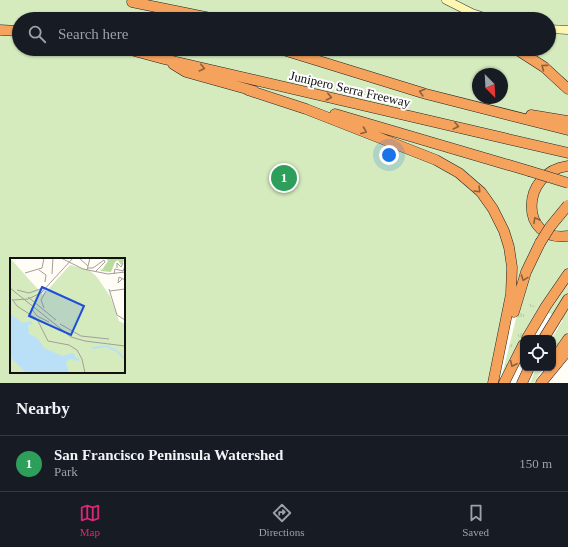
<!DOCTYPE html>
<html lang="en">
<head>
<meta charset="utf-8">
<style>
  body { margin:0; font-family:Georgia,serif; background:#242831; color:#f1f3f6 }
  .controls { position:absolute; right:12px; bottom:12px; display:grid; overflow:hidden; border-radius:8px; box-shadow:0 1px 3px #0004 }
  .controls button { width:36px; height:36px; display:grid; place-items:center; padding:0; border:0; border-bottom:1px solid #363941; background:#171b24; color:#f1f3f6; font:20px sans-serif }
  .compass { position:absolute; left:472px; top:68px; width:36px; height:36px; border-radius:50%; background:#171b24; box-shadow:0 1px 3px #0004; rotate:156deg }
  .you { position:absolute; left:389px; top:155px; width:14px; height:14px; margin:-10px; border:3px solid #fff; border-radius:50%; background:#1a73e8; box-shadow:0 0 0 6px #1a73e833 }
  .badge { display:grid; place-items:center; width:26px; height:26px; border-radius:50%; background:#db2777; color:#fff; font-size:13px; font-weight:700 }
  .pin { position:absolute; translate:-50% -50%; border:2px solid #fff; box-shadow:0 1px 4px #0006 }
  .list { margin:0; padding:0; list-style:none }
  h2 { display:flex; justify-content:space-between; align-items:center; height:52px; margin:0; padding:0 16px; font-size:17px }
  h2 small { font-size:13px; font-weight:400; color:#9ea1a6 }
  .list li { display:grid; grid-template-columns:26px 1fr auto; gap:12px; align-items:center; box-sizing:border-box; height:56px; padding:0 16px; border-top:1px solid #363941 }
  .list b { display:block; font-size:15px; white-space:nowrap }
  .list p { margin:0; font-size:13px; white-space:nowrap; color:#9ea1a6 }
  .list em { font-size:13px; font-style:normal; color:#9ea1a6 }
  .icon { flex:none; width:22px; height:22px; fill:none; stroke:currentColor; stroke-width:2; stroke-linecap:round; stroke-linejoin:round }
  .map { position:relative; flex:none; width:568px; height:383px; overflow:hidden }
  .search { position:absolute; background:#171b24; box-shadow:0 1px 3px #0004; left:12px; right:12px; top:12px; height:44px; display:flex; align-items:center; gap:10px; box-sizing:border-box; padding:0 14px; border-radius:22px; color:#9ea1a6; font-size:15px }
  .sheet { height:108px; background:#171b24 }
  nav { display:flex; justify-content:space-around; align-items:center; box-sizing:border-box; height:56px; border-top:1px solid #363941; background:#171b24; font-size:11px; color:#9ea1a6 }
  nav a { display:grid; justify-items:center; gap:2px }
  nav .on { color:#db2777 }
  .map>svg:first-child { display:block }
</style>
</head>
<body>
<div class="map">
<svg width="568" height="383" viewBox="0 0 568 383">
  <defs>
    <pattern id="grass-tufts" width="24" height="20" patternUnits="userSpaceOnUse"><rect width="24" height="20" fill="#d5ebbd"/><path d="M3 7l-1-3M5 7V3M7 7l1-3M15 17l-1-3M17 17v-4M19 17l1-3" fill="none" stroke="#b6c8a1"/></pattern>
  </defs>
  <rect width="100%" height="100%" fill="#fffdf5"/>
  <path fill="url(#grass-tufts)" d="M524 287 546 295 523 334 501 379Z
    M568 312V332L553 354 552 338Z
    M536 368H543L534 383H530Z"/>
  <path fill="#d5ebbd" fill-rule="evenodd" d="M0 0H568V323L511 294 493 383H0ZM19 19H549V49H19ZM478 74H502V98H478ZM11 259H124V372H11Z"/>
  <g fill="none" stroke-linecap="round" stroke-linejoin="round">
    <g stroke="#333" stroke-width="9">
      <path id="secondary" d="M446 0 472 13 490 19
        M549 29 568 30"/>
    </g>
    <g stroke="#222" stroke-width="11">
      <path id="motorway" d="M132 2 215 19
        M0 30 19 31
        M127 49 164 59 568 153
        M280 49 426 94 568 130
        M516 49 544 67 568 89
        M173 64 186 72 254 91
        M248 90 306 109 436 160 459 173 481 192 493 209 504 231 509 247 512 267 511 294 493 383
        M335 114 529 171
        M531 115 568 121
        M568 166C520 172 519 243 568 236
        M514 312 526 272 540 243
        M527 338 546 306 568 274
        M544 338 568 299
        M557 355 568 339
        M504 383 523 345
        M522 383 529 368
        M541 383 568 350"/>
    </g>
    <use href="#secondary" stroke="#fff6b0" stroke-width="8"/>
    <use href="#motorway" stroke="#f5a25d" stroke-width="10"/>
    <g stroke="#222" stroke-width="11" stroke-linecap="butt">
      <path id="motorway-bridge" d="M529 171 568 183
        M540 243 550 227 568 205"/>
    </g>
    <use href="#motorway-bridge" stroke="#f5a25d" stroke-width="10"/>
  </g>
  <defs><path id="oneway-chevron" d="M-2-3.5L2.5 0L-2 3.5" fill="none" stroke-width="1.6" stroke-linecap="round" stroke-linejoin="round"/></defs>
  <g stroke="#8e613b">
    <use href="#oneway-chevron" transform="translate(544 67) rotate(-143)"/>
    <use href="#oneway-chevron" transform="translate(202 68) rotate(13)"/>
    <use href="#oneway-chevron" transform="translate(422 92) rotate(-164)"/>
    <use href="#oneway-chevron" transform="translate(329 97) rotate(13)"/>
    <use href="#oneway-chevron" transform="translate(456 126) rotate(13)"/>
    <use href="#oneway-chevron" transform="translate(364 131) rotate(21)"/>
    <use href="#oneway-chevron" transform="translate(478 190) rotate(47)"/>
    <use href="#oneway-chevron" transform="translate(536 220) rotate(-119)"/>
    <use href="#oneway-chevron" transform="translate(524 278) rotate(110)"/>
    <use href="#oneway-chevron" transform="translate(513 364) rotate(115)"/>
  </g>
  <g text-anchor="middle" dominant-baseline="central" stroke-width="4" stroke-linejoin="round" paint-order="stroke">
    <g font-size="13" fill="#111" stroke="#fff">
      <text transform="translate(350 89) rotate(13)">Junipero Serra Freeway</text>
    </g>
  </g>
  <g transform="translate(10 258)">
    <rect width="115" height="115" fill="#fffdf5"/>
    <path d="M96 0H113L114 3 111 7 108 2 105 4 101 14 91 13 90 10 92 12 98 3Z" fill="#b9dc9c"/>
    <path d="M0 0 33 37 60 7 79 12 87 19 100 38 109 63 115 66V115H0Z" fill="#d5ebbd"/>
    <path d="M0 56 13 65 22 63V66L18 67 19 76 27 80 34 90 52 98 63 95 67 101 69 100V103L60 101 56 104 59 115H16L0 99Z" fill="#b9e0f7"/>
    <path fill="none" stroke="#b9e0f7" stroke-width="2" d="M82 90 96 88 107 93 115 101"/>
    <path fill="none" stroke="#a09f9a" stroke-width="1" d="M51 0 73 11 98 16 115 14M69 0 78 8M78 10H83L94 2 95 4 86 13M107 10V5L111 9 113 5M29 12 36 17 35 24M77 12 80 0M15 15 32 10 34 0M42 16 43 0M104 16 105 11 113 13 115 8M112 21 108 25 109 19 115 22M0 30 61 79 75 83 115 88M99 31 107 57 115 62M7 32 19 35 33 30M100 33 115 31M18 39 46 62M2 41 7 48 27 61 38 83 59 87 67 92 72 101 75 115M3 42 18 41 31 35 63 0M21 50 27 58 39 64M34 50 31 42 36 33M50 66 71 78 99 81"/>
    <path fill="#1d4ed8" fill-opacity="0.15" stroke="#1d4ed8" stroke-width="2" d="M32 29 74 48 61 77 19 58Z"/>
    <rect width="115" height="115" fill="none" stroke="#111" stroke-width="2"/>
  </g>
</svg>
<div class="controls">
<button><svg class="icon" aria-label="locate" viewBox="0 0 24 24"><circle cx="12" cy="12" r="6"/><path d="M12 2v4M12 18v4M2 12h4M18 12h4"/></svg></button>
</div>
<svg class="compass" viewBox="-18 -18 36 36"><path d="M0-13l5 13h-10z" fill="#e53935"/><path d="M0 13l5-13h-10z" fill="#9ea1a6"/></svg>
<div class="you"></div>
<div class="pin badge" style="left:284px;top:178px;background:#2e9e5b">1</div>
<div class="search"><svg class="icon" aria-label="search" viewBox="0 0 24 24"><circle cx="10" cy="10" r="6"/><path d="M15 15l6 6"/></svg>Search here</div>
</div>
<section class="sheet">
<h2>Nearby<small></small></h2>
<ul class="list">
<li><span class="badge" style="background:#2e9e5b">1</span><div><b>San Francisco Peninsula Watershed</b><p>Park</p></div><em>150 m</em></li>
</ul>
</section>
<nav>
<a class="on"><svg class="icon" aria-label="map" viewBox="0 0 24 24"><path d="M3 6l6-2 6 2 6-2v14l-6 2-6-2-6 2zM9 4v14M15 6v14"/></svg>Map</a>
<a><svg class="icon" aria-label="directions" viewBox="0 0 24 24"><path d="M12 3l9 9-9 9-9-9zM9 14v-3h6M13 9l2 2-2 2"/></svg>Directions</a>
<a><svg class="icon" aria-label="saved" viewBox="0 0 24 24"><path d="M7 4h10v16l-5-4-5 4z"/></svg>Saved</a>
</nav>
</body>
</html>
